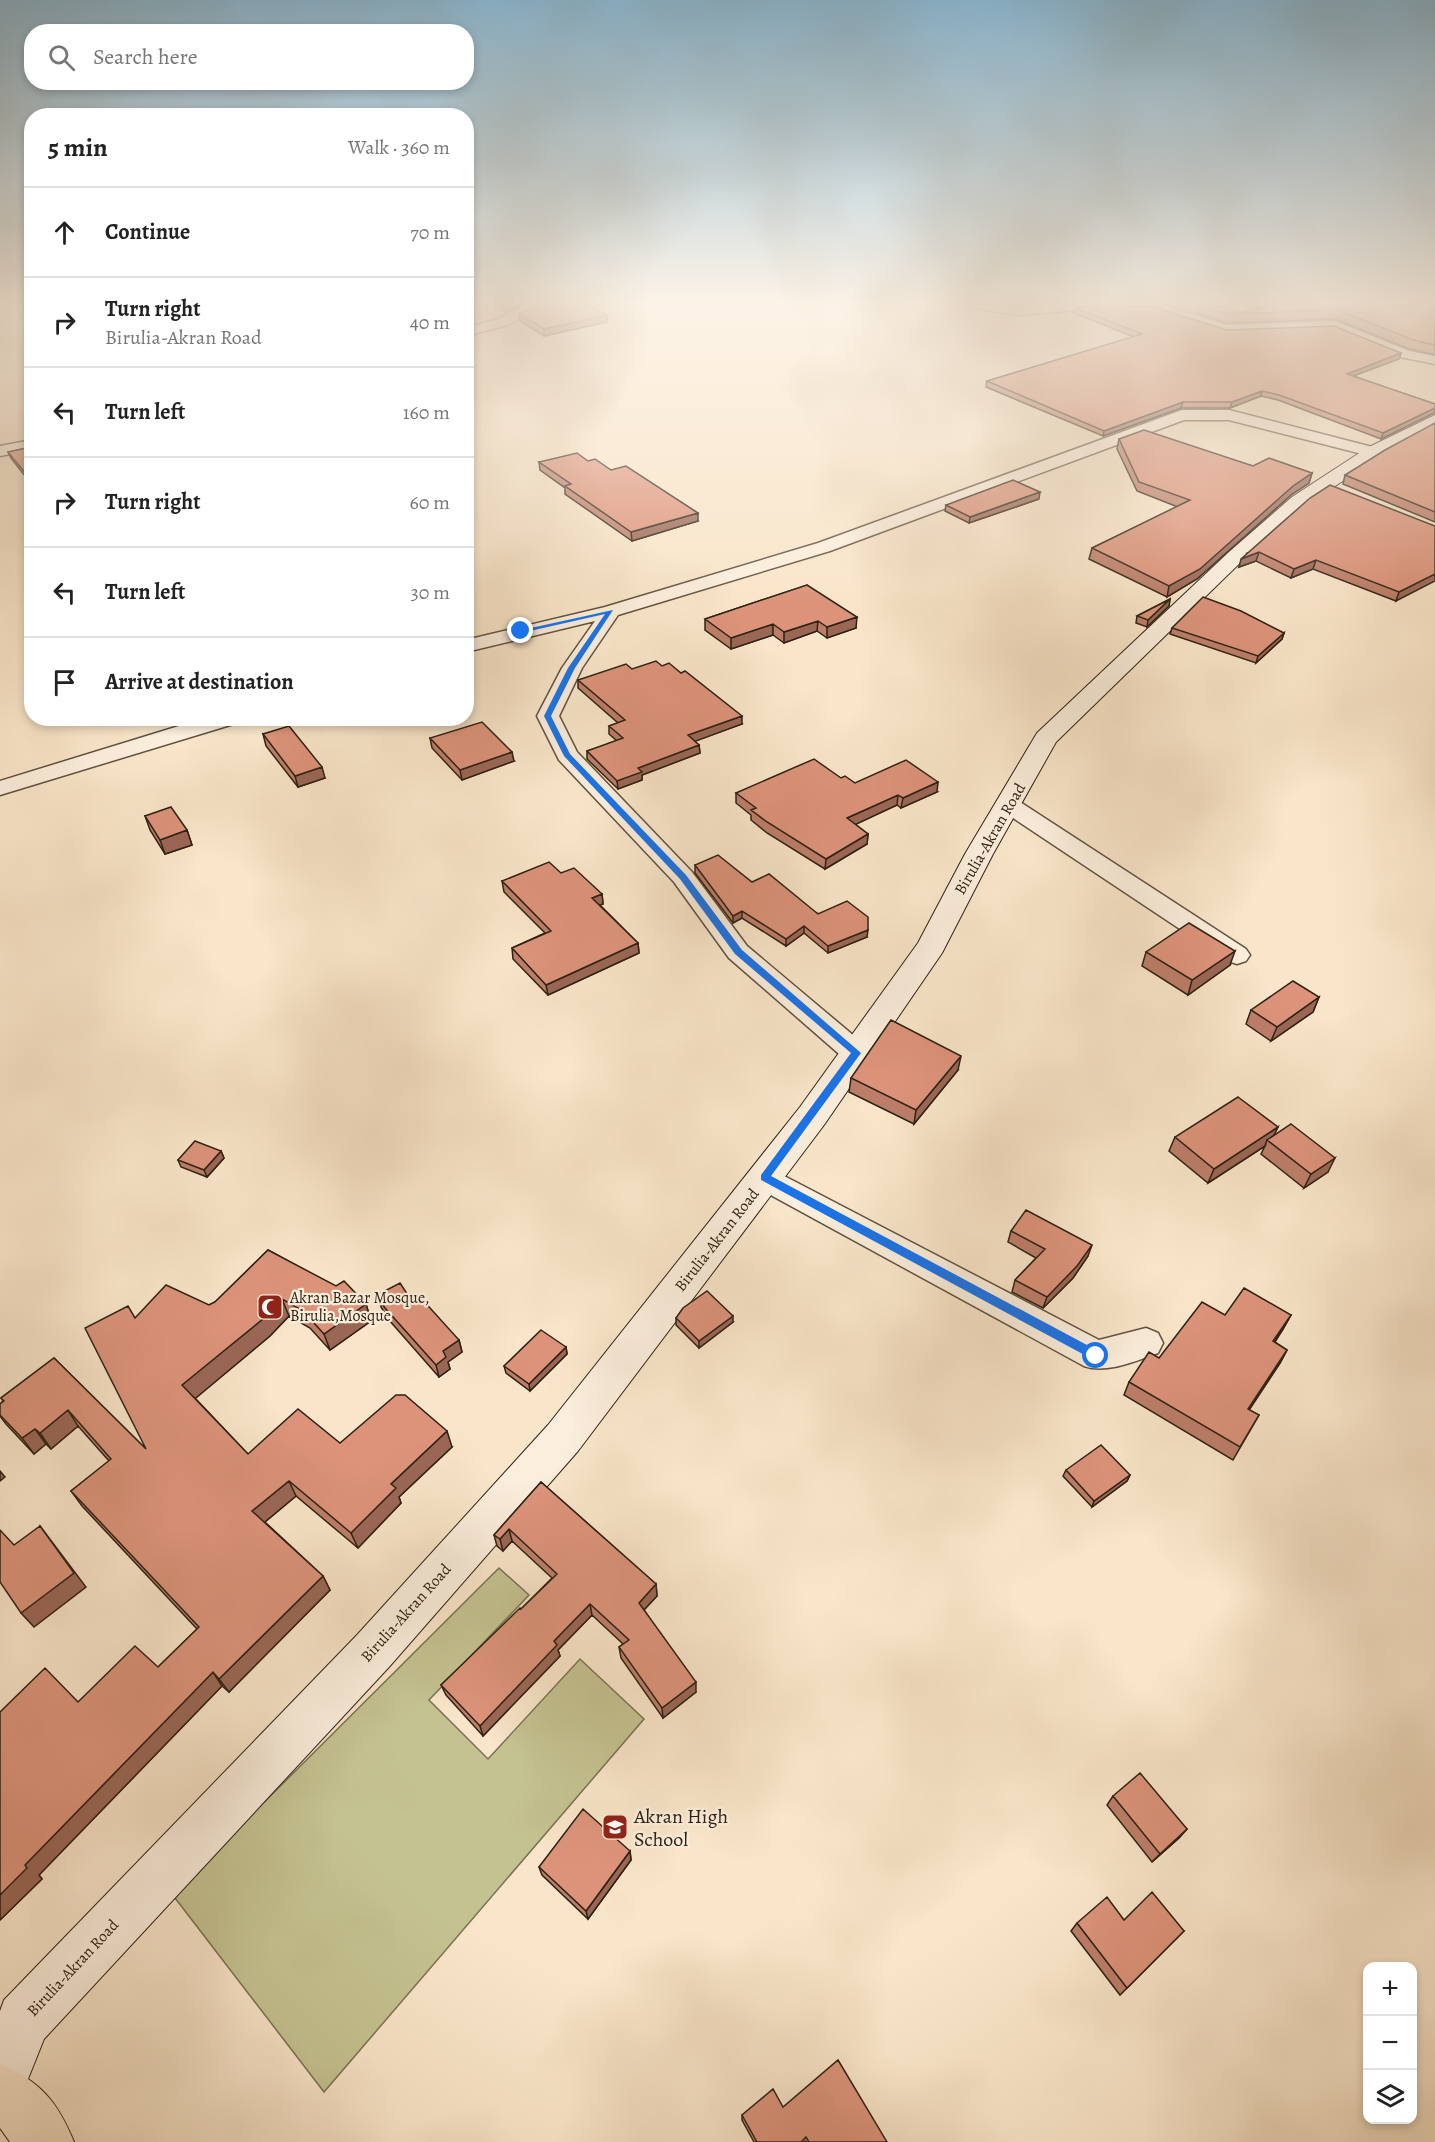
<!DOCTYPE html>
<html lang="en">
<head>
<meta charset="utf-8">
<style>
  body { margin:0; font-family:Alegreya,serif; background:#f2f2f2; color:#222 }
  .controls { position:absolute; right:18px; bottom:18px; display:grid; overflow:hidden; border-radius:12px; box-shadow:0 3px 9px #0003 }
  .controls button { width:54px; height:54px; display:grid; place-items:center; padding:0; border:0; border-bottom:2px solid #e0e0e0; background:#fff; color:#222; font:30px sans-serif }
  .stop { position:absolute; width:18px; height:18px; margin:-14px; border:4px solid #1a73e8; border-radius:50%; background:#fff }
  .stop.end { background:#1a73e8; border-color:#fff; box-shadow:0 2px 6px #0008 }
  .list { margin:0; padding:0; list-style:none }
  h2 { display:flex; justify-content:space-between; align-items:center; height:78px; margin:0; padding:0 24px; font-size:26px }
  h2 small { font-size:20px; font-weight:400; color:#767676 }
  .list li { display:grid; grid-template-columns:39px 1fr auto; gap:18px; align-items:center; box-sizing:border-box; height:90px; padding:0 24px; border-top:2px solid #e0e0e0 }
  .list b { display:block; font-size:22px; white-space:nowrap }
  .list p { margin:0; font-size:20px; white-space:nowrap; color:#767676 }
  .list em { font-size:20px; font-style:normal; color:#767676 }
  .icon { flex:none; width:33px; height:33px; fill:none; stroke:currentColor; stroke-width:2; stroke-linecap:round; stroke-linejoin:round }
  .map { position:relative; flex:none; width:1435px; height:2142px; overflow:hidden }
  .search { position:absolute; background:#fff; box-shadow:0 3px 9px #0003; left:24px; top:24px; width:450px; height:66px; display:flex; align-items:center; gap:15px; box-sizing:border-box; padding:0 21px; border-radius:24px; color:#767676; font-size:22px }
  .panel { position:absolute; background:#fff; box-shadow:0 3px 9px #0003; left:24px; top:108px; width:450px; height:618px; border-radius:24px }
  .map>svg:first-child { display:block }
</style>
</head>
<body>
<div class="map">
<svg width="1435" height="2142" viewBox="0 0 1435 2142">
  <rect width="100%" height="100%" fill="#f9e5c9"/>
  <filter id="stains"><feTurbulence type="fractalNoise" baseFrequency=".00333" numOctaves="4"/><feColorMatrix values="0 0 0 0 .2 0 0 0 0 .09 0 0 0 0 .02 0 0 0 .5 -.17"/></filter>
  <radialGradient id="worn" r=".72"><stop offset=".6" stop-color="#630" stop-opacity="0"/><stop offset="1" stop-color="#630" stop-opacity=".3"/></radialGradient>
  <path fill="#c5c291" stroke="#7a7252" stroke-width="1.5" d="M499 1568 529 1595 429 1700 488 1759 580 1659 644 1719 324 2092 172 1894Z"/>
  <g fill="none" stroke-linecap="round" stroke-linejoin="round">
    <g stroke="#615240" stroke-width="3">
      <path id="street" d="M527 304H545L508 325 466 336V328L498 319Z
        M967 304 1017 307 1056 304H1160L1227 325 1335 321 1409 351 1435 356V364L1400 357 1333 329 1226 333 1152 310 1109 308 1017 315 973 308Z
        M1182 410H1229L1380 449 1382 452 1374 457 1229 420H1184L830 551 618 615 582 668 559 716 577 752 692 872 747 946 866 1046 870 1053 866 1060 856 1063 846 1060 729 958 674 882 559 760 537 716 562 668 595 621 466 652V640L605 607 818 543Z
        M32 440V450L0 456V446Z
        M205 718H239L237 723 0 795V781Z
        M1009 798 1017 800 1246 949 1250 955 1246 961 1237 964 1228 961 1001 810 997 805 1001 800Z
        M765 1166 1099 1340 1146 1328 1158 1333 1163 1343 1158 1353C1136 1361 1106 1374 1084 1366L754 1186 750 1178 754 1170Z"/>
    </g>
    <g stroke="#2e2113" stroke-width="2">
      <path id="secondary" d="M1435 415V427L1381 456 1306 505 1243 560 1056 742 993 854 942 953 824 1125 578 1451 389 1667 44 2039 20 2099 0 2107V2011L4 2000 357 1635 548 1425 800 1107 918 943 965 854 1037 733 1229 552 1292 497 1367 448Z"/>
    </g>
    <g stroke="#2e2113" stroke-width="2">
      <path id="highway" d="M0 2064C41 2082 57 2101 74 2142H10L0 2128Z"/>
    </g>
    <use href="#street" fill="#fbeedc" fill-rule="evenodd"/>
    <use href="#secondary" fill="#fbeedc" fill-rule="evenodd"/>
    <use href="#highway" fill="#f9e5c9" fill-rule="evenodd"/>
  </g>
  <path fill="#bd7e69" stroke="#2e2113" stroke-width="1.5" d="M494 304H522L507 312Z
    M1435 304V355L1410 349 1335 319 1227 323 1197 313 1199 305 1241 313Z
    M1075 308 1227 330 1401 353 1399 359 1353 376 1435 404V414L1434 413 1381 439 1278 400 1261 396 1230 408H1181L1103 436 986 387 987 381 1134 337 1074 313Z
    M519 314 607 322 544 336 520 321Z
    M1435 423V522L1343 484 1345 475Z
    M1119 439 1253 466 1312 473 1309 483 1291 495 1197 579 1167 597 1089 559 1092 548 1178 507 1137 491 1117 449Z
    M32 447V481H29L11 458 8 452Z
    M588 461 611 470 698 521 632 541 565 494V488L540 470 539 462Z
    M1039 499 969 523 945 511 946 505Z
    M1435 526 1396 601 1313 569 1291 578 1256 561 1239 567 1247 553Z
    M807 585 856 628 827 638 817 631 784 643 773 635 731 649 705 630V619Z
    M1170 599 1169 606 1147 627 1136 623 1137 616Z
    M1172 628 1284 633 1282 639 1256 663 1170 634Z
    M632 669 742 724 694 741 699 745 700 753 642 775V780L618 789 587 759V751L617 741 609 734V726L618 723 578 688V680Z
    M263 734 325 778 298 787 266 746Z
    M430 738 514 761 462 780 432 748Z
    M841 778 855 783 937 792 901 808 897 805 855 824 868 834 867 844 825 869 767 833 751 820V815L736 803V793Z
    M145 816 187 830 192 845 165 854 150 830Z
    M695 865 752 882 867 937 828 953 804 933 786 946 742 918 733 923 695 873Z
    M561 873 602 894 603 904 600 905 638 943 639 953 548 995 513 959 512 948 545 933 504 892 502 881Z
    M1146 952 1230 965 1188 995 1142 966Z
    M1319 997 1313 1012 1271 1041 1246 1024 1251 1010Z
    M958 1070 914 1124 849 1092 851 1078Z
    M1278 1127 1274 1135 1328 1172 1304 1188 1261 1154 1265 1146 1208 1183 1169 1151 1175 1137Z
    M221 1151 224 1158 207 1177 181 1167 178 1160Z
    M1011 1231 1088 1256 1073 1278 1043 1308 1012 1292 1015 1280 1036 1258 1008 1242Z
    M268 1250 366 1304 371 1321 330 1350 310 1328 289 1316 270 1336 195 1398 248 1454 340 1443 452 1447 399 1497 401 1503 358 1548 296 1496 265 1522 323 1576 330 1590 229 1692 222 1686 39 1875 42 1879 0 1920 78 1702 158 1667 197 1629 82 1506 71 1491 109 1461 78 1426 51 1449 46 1444 34 1454 6 1424 0 1416V1404L3 1401 1 1398 54 1358 146 1449 135 1318 209 1305 215 1302Z
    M377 1295 413 1303 459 1340 462 1352 448 1362 450 1369 439 1377 389 1320 381 1307Z
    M1225 1315H1291L1283 1329 1275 1342 1287 1350 1280 1363 1249 1410 1259 1415 1233 1460 1124 1395 1129 1382 1159 1358Z
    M676 1318 733 1322 699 1348 676 1325Z
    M566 1347 567 1354 530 1391 506 1373 504 1366Z
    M1066 1470 1130 1475 1127 1481 1092 1507 1063 1476Z
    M541 1482 656 1584 657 1596 644 1610 696 1692 663 1718 621 1658 619 1647 623 1644 592 1615 558 1650 560 1656 483 1736 446 1695 441 1685 521 1609 552 1578 512 1541 503 1551 497 1546 494 1535Z
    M1113 1796 1187 1829 1179 1838 1152 1862 1107 1805Z
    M630 1851 631 1860 588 1919 542 1875 539 1867Z
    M1124 1920 1184 1931 1120 1995 1071 1931 1077 1923Z
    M783 2107 887 2142H806L805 2141 804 2142H754L742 2120V2115Z"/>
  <path fill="#9a6755" stroke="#2e2113" stroke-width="1.5" d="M507 304H522L507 312 506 305Z
    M607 315V322L544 336V329Z
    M1401 353 1399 359 1345 379 1347 374Z
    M1262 391 1261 396 1230 408 1232 402Z
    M1183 402 1181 408 1103 436 1104 431Z
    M1435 408 1434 413 1381 439 1383 433Z
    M1312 473 1309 483 1291 495 1197 579 1167 597 1169 586 1293 486Z
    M32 474V481H29L27 475Z
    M1040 492 1039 499 969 523 970 517Z
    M698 513V521L632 541 631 532Z
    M1259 552 1256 561 1239 567 1241 559Z
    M1316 560 1313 569 1291 578 1294 569Z
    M1435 574V581L1396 601 1399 592Z
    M1170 599 1169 606 1147 627 1148 620Z
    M857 617 856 628 827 638V627Z
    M818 621 817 631 784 643V632Z
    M773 624V635L731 649V638Z
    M1284 633 1282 639 1256 663 1258 656Z
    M742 716V724L688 744V735Z
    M699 745 700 753 642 775V780L618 789 617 781 638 768Z
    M512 752 514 761 462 780 460 770Z
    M322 767 325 778 298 787 295 776Z
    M938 782 937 792 901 808 903 798Z
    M898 795 897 805 846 829 847 818Z
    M187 830 192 845 165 854 160 840Z
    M868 834 867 844 825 869 826 859Z
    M602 894 603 904 593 908 592 898Z
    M742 911V918L733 923V916Z
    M804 926V933L786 946V939Z
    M868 930 867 937 828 953V946Z
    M638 943 639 953 548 995 546 985Z
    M1235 951 1230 965 1188 995 1192 980Z
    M1319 997 1313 1012 1271 1041 1277 1027Z
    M961 1056 958 1070 914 1124 916 1110Z
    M1278 1127 1271 1141 1267 1140 1265 1146 1208 1183 1214 1169Z
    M221 1151 224 1158 207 1177 204 1170Z
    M1335 1158 1328 1172 1304 1188 1311 1174Z
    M1092 1245 1088 1256 1073 1278 1043 1308 1047 1297Z
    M282 1299 289 1316 270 1336 191 1402 182 1385Z
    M366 1304 371 1321 330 1350 324 1334Z
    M1291 1315 1283 1329 1266 1355 1273 1341Z
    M733 1316V1322L699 1348V1341Z
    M459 1340 462 1352 448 1362 450 1369 439 1377 436 1365 443 1351Z
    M566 1347 567 1354 530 1391 529 1384Z
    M1287 1350 1280 1363 1241 1422 1248 1409Z
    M68 1410 78 1426 51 1449 40 1433Z
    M35 1429 46 1444 34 1454 22 1438Z
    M447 1431 452 1447 399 1497 401 1503 358 1548 351 1533 391 1484Z
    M0 1471 5 1477 0 1481Z
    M1130 1475 1127 1481 1092 1507 1094 1501Z
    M289 1481 296 1496 260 1526 252 1511Z
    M40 1526 86 1587 34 1627 21 1613Z
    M509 1529 512 1541 503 1551 500 1539Z
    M323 1576 330 1590 229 1692 219 1679Z
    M656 1584 657 1596 640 1614 639 1603Z
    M590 1604 592 1615 558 1650 560 1656 483 1736 480 1726 554 1641Z
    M213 1672 222 1686 39 1875 42 1879 0 1920V1895L25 1865Z
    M696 1682V1692L663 1718 662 1708Z
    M1187 1829 1179 1838 1152 1862 1160 1854Z
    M630 1851 631 1860 588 1919 586 1911Z"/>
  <path fill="#dc937a" stroke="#2e2113" stroke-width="1.5" d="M536 304H587L607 315 544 329 519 314Z
    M1218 304 1241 313 1276 304H1435V345L1413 340 1338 310 1229 314 1199 305Z
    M1110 305 1153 307 1227 330 1334 326 1401 353 1347 374 1435 404V408L1383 433 1279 395 1262 391 1232 402H1183L1104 431 987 381 1142 334 1075 308Z
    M1435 423V512L1345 475 1385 450Z
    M1144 430 1253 466 1269 458 1312 473 1293 486 1200 569 1169 586 1092 548 1190 500 1139 482 1119 439Z
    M32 447V474L27 475 8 452Z
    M577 453 588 461 595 459 611 470 626 466 698 513 631 532 565 486 571 484 539 462Z
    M1013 480 1040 492 970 517 946 505Z
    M1330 485 1435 526V574L1399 592 1316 560 1294 569 1259 552 1241 559 1310 498Z
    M807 585 857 617 827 627 818 621 784 632 773 624 731 638 705 619Z
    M1203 597 1241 611 1284 633 1258 656 1172 628Z
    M1170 599 1148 620 1137 616Z
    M656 661 662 666 669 663 681 673 685 671 742 716 688 735 699 745 638 768 642 772 617 781 587 751 623 738 609 726 625 720 578 680 626 664 632 669Z
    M482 722 512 752 460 770 430 738Z
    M289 726 322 767 295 776 263 734Z
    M814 759 841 778 845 776 855 783 906 760 938 782 903 798 898 795 847 818 868 834 826 859 767 822 751 810 756 808 736 793Z
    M171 807 187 830 160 840 145 816Z
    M718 855 752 882 769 874 818 914 847 901 868 917V930L828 946 804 926 786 939 742 911 733 916 695 865Z
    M549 862 561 873 574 868 602 894 592 898 638 943 546 985 512 948 551 931 502 881Z
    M1189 923 1235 951 1192 980 1146 952Z
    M1293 981 1319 997 1277 1027 1251 1010Z
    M891 1020 961 1056 916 1110 851 1078Z
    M1238 1097 1278 1127 1214 1169 1175 1137Z
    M1291 1124 1335 1158 1311 1174 1267 1140Z
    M195 1141 221 1151 204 1170 178 1160Z
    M1026 1210 1092 1245 1077 1266 1047 1297 1015 1280 1045 1249 1011 1231Z
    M268 1250 336 1286 344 1281 366 1304 324 1334 303 1311 282 1299 263 1319 182 1385 248 1454 298 1409 340 1443 396 1395H405L447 1431 391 1484 396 1488 351 1533 289 1481 252 1511 323 1576 219 1679 213 1672 25 1865 27 1868 0 1895V1712L45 1668 78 1702 135 1646 158 1667 199 1627 71 1491 111 1459 68 1410 40 1433 35 1429 22 1438 0 1415V1404L4 1401 1 1398 54 1358 146 1449 85 1328 128 1306 135 1318 166 1285 209 1305 215 1302Z
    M400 1283 413 1303 421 1298 459 1340 443 1351 446 1357 436 1365 385 1308 377 1295Z
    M1244 1288 1291 1315 1273 1341 1287 1350 1248 1409 1259 1415 1240 1447 1129 1382 1149 1352 1159 1358 1202 1302 1225 1315Z
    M707 1291 733 1316 699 1341 676 1318 683 1308Z
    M541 1330 566 1347 529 1384 504 1366Z
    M1101 1445 1130 1475 1094 1501 1066 1470Z
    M541 1482 656 1584 639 1603 696 1682 662 1708 619 1647 629 1640 590 1604 554 1641 557 1645 480 1726 441 1685 520 1608 521 1609 557 1574 509 1529 500 1539 494 1535Z
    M40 1526 74 1573 21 1613 0 1582V1530L14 1545Z
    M1140 1773 1187 1829 1160 1854 1113 1796Z
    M583 1809 630 1851 586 1911 539 1867Z
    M1152 1892 1184 1931 1127 1988 1077 1923 1107 1897 1124 1920Z
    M838 2060 887 2142H809L806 2137 801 2142H757L742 2115 773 2089 783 2107Z"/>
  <linearGradient id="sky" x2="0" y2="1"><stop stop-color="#8ab8d3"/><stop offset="0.5" stop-color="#fcf3e7"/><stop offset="1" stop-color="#fcf3e7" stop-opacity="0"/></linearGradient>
  <rect width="1435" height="604" fill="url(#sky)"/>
  <path fill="#1a73e8" d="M613 610 575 668 551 716 570 754 686 875 742 950 861 1053 771 1176 1100 1352V1359H1092L761 1180V1175L851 1053 735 954 680 879 564 756 544 716 568 668 605 614 521 633 517 631Z"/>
  <defs>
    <g id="mosque-square" transform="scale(1.35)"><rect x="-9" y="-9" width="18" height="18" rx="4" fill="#8f2418" stroke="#fbeedc"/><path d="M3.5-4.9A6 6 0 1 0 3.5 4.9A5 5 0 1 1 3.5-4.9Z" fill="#fff"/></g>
    <g id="school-square" transform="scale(1.35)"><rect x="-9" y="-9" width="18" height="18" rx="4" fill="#8f2418" stroke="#fbeedc"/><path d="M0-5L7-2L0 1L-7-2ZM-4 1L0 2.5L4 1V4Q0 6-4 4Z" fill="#fff"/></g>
  </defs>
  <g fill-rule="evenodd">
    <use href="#mosque-square" x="270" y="1307"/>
    <use href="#school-square" x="615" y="1827"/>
  </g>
  <g text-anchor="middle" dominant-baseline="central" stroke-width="4.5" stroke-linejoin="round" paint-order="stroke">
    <g font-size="16" fill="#2e2113" stroke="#fbeedc">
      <text transform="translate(990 839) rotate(-60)">Birulia-Akran Road</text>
      <text transform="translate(717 1240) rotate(-52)">Birulia-Akran Road</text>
      <text transform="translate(406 1613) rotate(-48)">Birulia-Akran Road</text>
      <text transform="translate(73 1968) rotate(-47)">Birulia-Akran Road</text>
    </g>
    <g font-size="16" fill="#2e2113" stroke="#fbeedc" text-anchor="start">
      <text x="290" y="1298">Akran Bazar Mosque,<tspan x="290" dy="18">Birulia,Mosque</tspan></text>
    </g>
    <g font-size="20" fill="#2e2113" stroke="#fbeedc" text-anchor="start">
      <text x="634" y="1816">Akran High<tspan x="634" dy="23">School</tspan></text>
    </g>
  </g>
  <rect width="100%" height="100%" filter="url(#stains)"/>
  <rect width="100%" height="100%" fill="url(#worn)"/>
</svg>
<div class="controls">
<button>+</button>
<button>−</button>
<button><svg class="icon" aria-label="layers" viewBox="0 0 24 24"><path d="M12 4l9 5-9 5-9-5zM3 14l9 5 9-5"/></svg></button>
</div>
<div class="stop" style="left:1096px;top:1356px"></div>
<div class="stop end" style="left:521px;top:631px"></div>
<div class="search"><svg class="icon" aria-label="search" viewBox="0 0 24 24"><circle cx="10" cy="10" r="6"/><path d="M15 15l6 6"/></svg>Search here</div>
<section class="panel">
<h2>5 min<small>Walk · 360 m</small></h2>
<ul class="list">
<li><svg class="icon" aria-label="ahead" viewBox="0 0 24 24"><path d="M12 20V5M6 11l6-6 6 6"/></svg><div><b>Continue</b></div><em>70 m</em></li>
<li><svg class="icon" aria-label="right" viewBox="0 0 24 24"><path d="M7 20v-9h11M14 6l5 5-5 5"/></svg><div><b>Turn right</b><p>Birulia-Akran Road</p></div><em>40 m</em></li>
<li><svg class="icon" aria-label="left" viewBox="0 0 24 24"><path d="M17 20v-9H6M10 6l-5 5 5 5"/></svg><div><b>Turn left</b></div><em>160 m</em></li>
<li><svg class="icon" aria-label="right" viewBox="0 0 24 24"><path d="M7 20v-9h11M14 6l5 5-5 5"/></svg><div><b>Turn right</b></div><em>60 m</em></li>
<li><svg class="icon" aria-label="left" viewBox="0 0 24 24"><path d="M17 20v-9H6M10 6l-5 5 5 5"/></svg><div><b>Turn left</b></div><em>30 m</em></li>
<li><svg class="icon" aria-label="arrive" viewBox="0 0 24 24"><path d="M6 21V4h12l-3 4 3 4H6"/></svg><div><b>Arrive at destination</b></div></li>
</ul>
</section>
</div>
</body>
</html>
